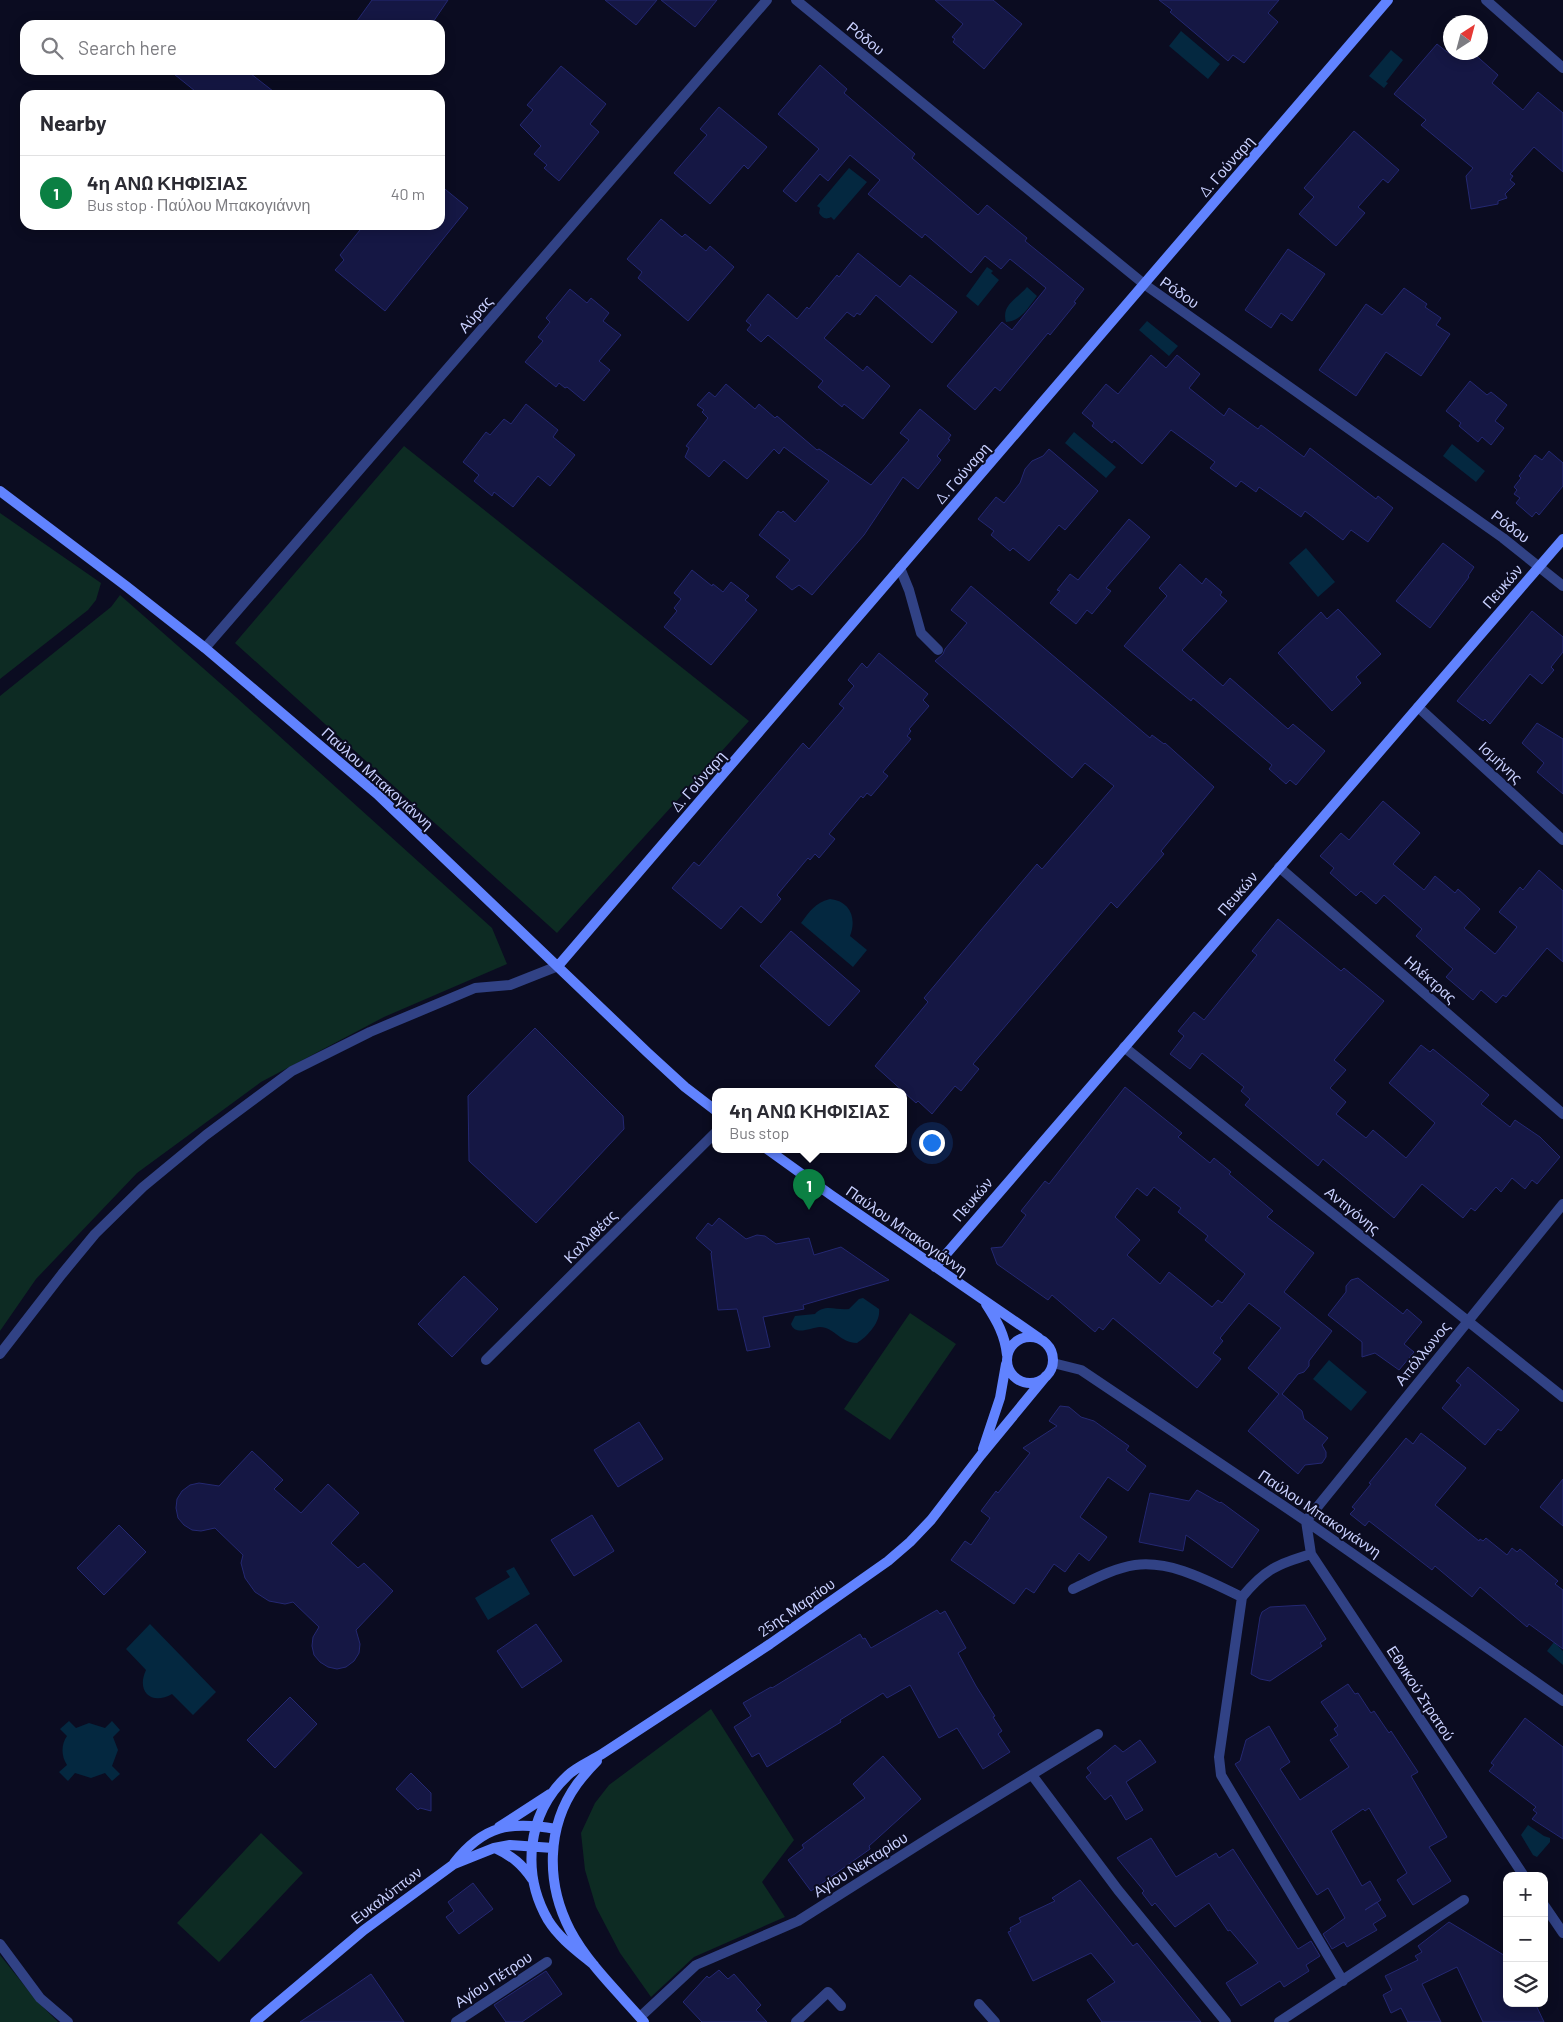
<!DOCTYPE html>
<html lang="en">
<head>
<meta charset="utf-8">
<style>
  body { margin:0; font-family:Barlow,sans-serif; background:#f2f2f3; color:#2b2b33 }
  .controls { position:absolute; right:15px; bottom:15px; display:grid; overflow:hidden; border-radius:10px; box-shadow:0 2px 12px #0003 }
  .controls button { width:45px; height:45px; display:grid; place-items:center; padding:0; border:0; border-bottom:1px solid #e1e1e2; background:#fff; color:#2b2b33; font:25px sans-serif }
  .compass { position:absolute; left:1443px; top:15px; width:45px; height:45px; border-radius:50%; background:#fff; box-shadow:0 2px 12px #0003; rotate:36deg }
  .you { position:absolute; left:931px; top:1142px; width:18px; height:18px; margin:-12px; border:4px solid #fff; border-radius:50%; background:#1a73e8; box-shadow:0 0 0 8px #1a73e833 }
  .badge { display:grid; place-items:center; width:32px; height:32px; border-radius:50%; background:#0b8043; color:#fff; font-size:16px; font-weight:700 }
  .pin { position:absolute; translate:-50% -41px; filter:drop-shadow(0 1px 2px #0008) }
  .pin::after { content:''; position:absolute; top:26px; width:18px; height:15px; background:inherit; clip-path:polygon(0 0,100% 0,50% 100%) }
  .popup { position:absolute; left:712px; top:1088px; width:195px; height:65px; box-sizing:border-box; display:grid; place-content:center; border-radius:10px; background:#fff; filter:drop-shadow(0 1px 4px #0005); font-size:16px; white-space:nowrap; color:#7c7c81 }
  .popup b { font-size:19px; color:#2b2b33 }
  .popup::after { content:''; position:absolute; left:50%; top:100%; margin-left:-10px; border:10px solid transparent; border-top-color:#fff }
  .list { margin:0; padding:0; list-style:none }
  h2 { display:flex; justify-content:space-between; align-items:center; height:65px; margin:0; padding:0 20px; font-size:21px }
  h2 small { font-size:16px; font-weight:400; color:#7c7c81 }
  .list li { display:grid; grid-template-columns:32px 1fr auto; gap:15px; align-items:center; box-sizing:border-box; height:75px; padding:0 20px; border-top:1px solid #e1e1e2 }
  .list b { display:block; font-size:19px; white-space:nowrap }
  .list p { margin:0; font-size:16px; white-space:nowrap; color:#7c7c81 }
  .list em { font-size:16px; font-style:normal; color:#7c7c81 }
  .icon { flex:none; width:28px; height:28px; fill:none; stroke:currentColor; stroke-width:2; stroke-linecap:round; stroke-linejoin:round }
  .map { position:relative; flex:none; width:1563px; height:2022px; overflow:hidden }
  .search { position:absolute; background:#fff; box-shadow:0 2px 12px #0003; left:20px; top:20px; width:425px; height:55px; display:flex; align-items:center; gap:12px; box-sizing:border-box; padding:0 18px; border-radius:15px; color:#7c7c81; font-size:19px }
  .panel { position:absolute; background:#fff; box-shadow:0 2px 12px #0003; left:20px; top:90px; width:425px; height:140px; border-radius:15px }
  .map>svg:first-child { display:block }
</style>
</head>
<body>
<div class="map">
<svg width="1563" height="2022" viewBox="0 0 1563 2022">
  <rect width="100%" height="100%" fill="#0b0c21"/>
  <path fill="#0d2b23" d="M404 446 749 721 557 933 235 643Z
    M0 513 101 583 96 600 88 610 0 679Z
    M120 595 237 698 492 928 507 964 384 1017 261 1082 137 1173 36 1279 0 1331V696L111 607Z
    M910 1313 956 1344 890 1440 844 1409Z
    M711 1709 794 1840 762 1882 785 1917 694 1957 651 1997 620 1953 596 1907 585 1870 581 1833 595 1803 609 1785Z
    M261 1833 303 1873 219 1962 177 1923Z
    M0 1955 36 2000 58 2022H0Z"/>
  <path fill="#042840" d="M1181 31 1220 64 1208 79 1169 46Z
    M1391 50 1403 60 1386 82 1388 83 1384 88 1369 76Z
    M849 168 867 182 834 220 831 217C826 220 822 218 819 213L820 208 817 206Z
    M987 267 993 271 991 273 999 280 978 306 966 296Z
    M1027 287 1037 296C1028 308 1021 321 1006 322 1001 305 1017 299 1027 287Z
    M1147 321 1178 346 1169 356 1139 330Z
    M1074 432 1116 467 1106 478 1065 443Z
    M1452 444 1485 471 1476 482 1443 456Z
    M1306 548 1335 582 1318 597 1289 563Z
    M830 899C850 901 857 918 850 936L867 950 853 967 801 923C809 912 816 902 830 899Z
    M863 1298 879 1309C881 1322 867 1337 857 1343 840 1343 834 1327 820 1327 810 1328 795 1336 791 1324L795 1316 815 1314C825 1303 837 1311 849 1309L859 1299Z
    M1329 1360 1367 1392 1351 1411 1313 1379Z
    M514 1567 530 1594 488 1620 475 1598 510 1577 506 1571Z
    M150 1624 216 1692 193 1715 172 1694C151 1706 136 1691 146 1670L126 1649Z
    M1554 1642 1563 1651V1665L1547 1651Z
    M69 1721 76 1728 89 1723 105 1728 112 1721 120 1730 113 1737 118 1750 112 1766 120 1774 112 1781 105 1773 91 1778 75 1773 68 1781 59 1772 67 1765C61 1756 61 1744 67 1736L60 1729Z
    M1528 1825 1544 1836 1550 1838V1842L1537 1857 1533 1855 1521 1835Z"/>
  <path fill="#151744" stroke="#242872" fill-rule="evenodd" d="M372 0H448L431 25H354Z
    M605 0H657L636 25Z
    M661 0H717L695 27Z
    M935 0H993L1022 24 984 69 953 42 955 39 952 37 963 24Z
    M1159 0H1279L1268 13 1278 22 1244 63 1233 55 1228 61 1170 12 1172 10Z
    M1437 44 1447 52H1472L1498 75 1492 83 1523 110 1538 92 1563 113V172L1534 147 1510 174 1513 176 1510 180 1515 184 1505 194 1507 198 1498 201V204L1471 209 1466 176 1473 168 1421 125 1426 120 1394 94Z
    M820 65 847 89 844 93 915 154 912 158 978 215 987 205 1027 238 1025 241 1084 289 1074 302 1076 303 1050 335 1048 333 1000 391 995 387 975 410 947 386 1002 322 1012 330 1046 288 1010 259 1001 269 985 256 971 273 925 234 922 238 868 194 880 180 850 155 828 181 820 174 796 202 783 191 819 149 778 114Z
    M561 66 606 104 590 124 599 132 559 181 544 168 547 165 534 154 541 146 520 125 533 110 527 105Z
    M169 70H246L278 95H200Z
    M719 107 767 147 748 169 744 165 710 204 674 173 707 135 700 129Z
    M1354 131 1399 170 1388 183 1383 179 1358 207 1365 213 1336 246 1299 214 1314 197 1304 188Z
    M440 185 468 208 385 311 335 270 344 260 340 255 364 225H440Z
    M661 219 682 237 685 234 706 251 710 246 734 267 688 321 638 278 642 272 627 259Z
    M1288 249 1325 274 1292 321 1281 313 1271 328 1245 310Z
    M858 253 900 287 910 275 957 312 932 343 876 295 860 315 857 313 854 317 847 312 824 338 863 371 867 366 890 386 863 419 844 404 842 407 818 387 823 381 768 335 761 342 747 330 751 325 746 321 768 294 797 319 807 307 809 309 837 275 839 277Z
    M1404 288 1427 304 1425 307 1441 318 1436 325 1450 334 1421 376 1386 352 1356 396 1319 370 1366 304 1382 315Z
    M570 289 587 303 591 298 609 313 603 321 621 335 599 361 610 370 584 401 567 387 565 388 559 383 556 387 525 362 543 341 538 337 550 322 546 318Z
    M1151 355 1166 368 1177 355 1200 374 1189 388 1224 416 1229 408 1258 429 1261 425 1304 457 1310 448 1376 499 1378 496 1393 508 1368 542 1351 530 1343 540 1305 511 1301 517 1259 487 1256 492 1241 481 1236 487 1210 468 1215 462 1171 430 1142 464 1114 440 1112 443 1092 426 1094 423 1082 413 1106 384 1118 394Z
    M1470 381 1487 395 1491 392 1507 405 1495 421 1504 428 1491 445 1482 437 1478 442 1459 426 1461 423 1446 411Z
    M726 384 755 409 759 404 775 418 777 416 817 450 819 449 871 485 909 440 900 433 920 409 951 435 948 439 950 440 937 456 941 460 918 489 903 477 864 535 812 595 799 585 792 590 776 577 790 560 759 535 778 511 781 513 783 511 795 522 829 481 784 447 779 454 774 449 747 479 724 460 709 477 685 457 689 448 686 446 708 418 702 412 704 410 697 405 709 392 715 397Z
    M526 404 558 430 553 437 575 455 550 486 538 476 513 507 494 492 492 496 474 481 479 475 463 462 486 432 490 435 504 419 511 424Z
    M1049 449 1098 491 1065 530 1059 525 1029 561 1013 548 1010 551 991 535 994 531 978 519 996 497 1004 503 1020 483 1025 469 1032 461 1043 456Z
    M1549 451 1563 463V486L1539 515 1536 512 1532 517 1516 503 1520 498 1514 494 1517 490 1514 487 1521 478 1519 476 1535 455 1542 460Z
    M1129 519 1150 537 1106 588 1111 591 1092 614 1087 610 1076 624 1050 603 1060 591 1057 590 1070 574 1078 580Z
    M1443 543 1474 567 1468 576 1469 577 1430 628 1396 601Z
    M1180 564 1202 584 1206 578 1222 592 1220 595 1227 601 1182 650 1223 686 1230 678 1288 729 1293 724 1325 751 1296 785 1290 780 1286 784 1269 769 1272 765 1193 698 1191 701 1124 646 1167 596 1159 588Z
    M692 570 712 586 713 584 723 592 731 582 749 596 745 600 757 610 711 665 664 627 677 611 674 608 681 599 674 593Z
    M971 586 1150 738 1152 735 1164 744 1165 743 1214 787 1161 851 1164 854 1117 908 1111 902 973 1064 979 1069 961 1091 955 1086 932 1114 918 1101 916 1103 875 1066 928 1002 924 998 981 930 1037 864 1042 869 1114 786 1085 763 1072 778 935 661 943 654 945 649 967 623 951 610Z
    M1338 609 1381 654 1356 677 1361 683 1332 711 1278 653 1321 612 1327 619Z
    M1532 611 1563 637V652L1551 667 1554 670 1542 684 1530 674 1490 724 1485 719 1483 721 1457 701Z
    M879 653 928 694 923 700 929 706 909 729 911 731 907 736 911 739 883 772 888 776 871 796 867 793 863 798 861 796 829 834 835 839 819 858 815 854 810 860 808 858 777 895 781 899 761 923 741 906 721 929 672 888 694 862 699 866 803 743 809 749 844 708 839 704 854 686 848 680 862 663 867 668Z
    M1537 723 1563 739V794L1537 772 1544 763 1522 743Z
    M1383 801 1420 833 1393 864 1424 890 1435 876 1455 893 1458 889 1480 909 1464 928 1495 954 1517 927 1499 912 1520 887 1523 890 1539 870 1563 891V962L1547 948 1506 997 1503 995 1496 1003 1481 990 1473 1000 1446 977 1453 969 1416 936 1422 929 1384 895 1376 904 1361 891 1356 896 1330 873 1334 868 1320 856 1341 833 1349 840Z
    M1278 919 1341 971 1344 968 1384 1001 1334 1060 1346 1070 1330 1088 1346 1102 1336 1114 1366 1138 1373 1130 1406 1158 1435 1123 1389 1083 1421 1045 1430 1052 1433 1049 1489 1095 1481 1104 1510 1127 1515 1120 1540 1137 1560 1157 1537 1184 1532 1180 1525 1189 1512 1178 1501 1192 1496 1187 1475 1211 1471 1208 1463 1218 1422 1184 1394 1218 1323 1159 1318 1166 1245 1105 1250 1099 1241 1091 1244 1087 1202 1053 1190 1069 1170 1054 1184 1036 1178 1031 1194 1012 1204 1020 1257 955 1252 951Z
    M791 931 860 991 829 1026 760 966Z
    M535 1028 623 1116 624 1129 536 1223 469 1161 468 1096Z
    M1125 1087 1182 1133 1178 1137 1210 1163 1214 1158 1231 1172 1229 1174 1273 1211 1267 1217 1314 1253 1284 1292 1332 1331 1309 1361V1366L1304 1372 1298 1374 1282 1394 1302 1411 1304 1419 1328 1438 1322 1445 1326 1452V1457L1322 1463 1305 1465 1298 1474 1248 1431 1279 1394 1248 1368 1281 1328 1249 1303 1220 1338 1223 1341 1213 1353 1221 1359 1197 1388 1113 1318 1103 1330 1099 1327 1095 1332 1052 1295 1048 1300 997 1264 991 1248 1002 1247 1026 1215 1021 1211 1045 1181 1049 1184ZM1154 1187 1181 1208 1178 1212 1208 1236 1205 1240 1245 1274 1222 1303 1218 1300 1212 1307 1169 1272 1160 1284 1127 1255 1140 1240 1115 1217 1137 1188 1147 1196Z
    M719 1218 746 1239 757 1235 765 1236 776 1244 809 1238 814 1255 841 1247 889 1280 803 1305 804 1309 763 1317 770 1347 747 1351 737 1309 718 1310 711 1253 712 1252 696 1238 708 1223 712 1226Z
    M464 1276 498 1309 452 1357 418 1324Z
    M1358 1278 1403 1314 1407 1309 1422 1322 1404 1344 1414 1352 1399 1370 1375 1353 1362 1357V1342L1328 1315 1346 1292V1286L1351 1280Z
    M1468 1367 1519 1410 1501 1431 1498 1429 1485 1445 1442 1408 1461 1385 1456 1381Z
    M1060 1406 1069 1407 1081 1417 1094 1421 1129 1446 1126 1450 1146 1466 1128 1491 1108 1477 1080 1517 1107 1537 1089 1561 1079 1553 1065 1572 1054 1564 1034 1593 1026 1588 1014 1604 951 1560 965 1541 971 1545 990 1518 981 1511 996 1491 998 1493 1030 1453 1023 1448 1057 1426 1049 1421Z
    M639 1422 663 1459 618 1487 594 1450Z
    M1421 1433 1466 1468 1435 1505 1479 1541 1480 1539 1483 1541 1486 1538 1507 1555 1512 1548 1517 1552 1520 1549 1558 1581 1555 1584 1563 1590V1649L1529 1624 1527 1627 1480 1587 1472 1597 1435 1566 1432 1570 1369 1521 1365 1526 1350 1514 1355 1509 1352 1507 1371 1484 1369 1483 1406 1438 1413 1444Z
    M252 1451 283 1480 274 1489 301 1513 328 1484 359 1513 331 1543 358 1568 364 1563 393 1591 356 1630 360 1644 359 1653 354 1661 346 1667 337 1669 328 1667 320 1662 314 1655 312 1646 313 1637 319 1627 293 1602 285 1604 269 1601 255 1592 245 1578 241 1563 243 1555 215 1528 201 1531 192 1530 184 1525 178 1518 176 1508 177 1499 182 1491 190 1485 199 1483 219 1486Z
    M1563 1479V1526L1540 1507Z
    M1197 1490 1220 1503 1221 1502 1259 1530 1232 1568 1186 1535 1183 1551 1139 1542 1150 1493 1189 1501Z
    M592 1515 614 1551 574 1576 551 1540Z
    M119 1525 146 1552 104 1595 77 1568Z
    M1305 1605 1326 1639 1320 1643 1322 1646 1270 1681 1260 1679 1251 1674 1260 1617 1262 1612 1270 1607Z
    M937 1610 940 1614 945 1611 966 1648 958 1653 976 1686 995 1716 993 1717 1002 1731 998 1734 1010 1752 983 1769 957 1728 939 1738 910 1685 887 1698 883 1693 840 1720 841 1722 767 1767 759 1753 752 1757 734 1727 751 1716 743 1703 771 1687 772 1688 860 1634 863 1639 865 1638 871 1648Z
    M536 1624 562 1661 522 1688 497 1651Z
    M1348 1684 1355 1694 1358 1693 1371 1713 1374 1711 1389 1733 1391 1731 1418 1772 1411 1776 1447 1837 1429 1847 1451 1881 1413 1905 1397 1880 1407 1873 1369 1808 1365 1811 1363 1809 1331 1831 1362 1886 1370 1881 1381 1900 1365 1910 1377 1902 1386 1916 1373 1924 1377 1930 1347 1947 1344 1942 1332 1949 1323 1934 1345 1918 1328 1888 1317 1895 1235 1764 1240 1761 1246 1740 1269 1726 1290 1762 1280 1769 1300 1800 1349 1767 1330 1740 1338 1735 1334 1729 1338 1726 1321 1702Z
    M290 1697 317 1724 275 1768 247 1740Z
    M1525 1718 1563 1747V1839L1532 1819 1537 1813 1533 1810 1536 1807 1489 1771 1494 1765 1491 1763Z
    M1140 1740 1156 1762 1126 1782 1143 1810 1126 1820 1111 1795 1105 1800 1086 1777 1091 1773 1087 1768 1115 1745 1123 1752Z
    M883 1756 921 1799 869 1846 870 1849 811 1891 788 1860 804 1848 802 1845 865 1798 853 1784Z
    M411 1773 431 1793V1811L420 1808 418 1810 396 1789Z
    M1151 1838 1176 1877 1216 1853 1219 1858 1233 1849 1298 1949 1311 1941 1320 1956 1306 1965 1309 1971 1284 1987 1280 1981 1241 2006 1226 1983 1258 1963 1230 1930 1228 1931 1209 1903 1175 1927 1155 1903 1152 1906 1142 1893 1144 1891 1117 1858Z
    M1080 1880 1133 1946 1137 1943 1201 2022H1102L1087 2000 1115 1982 1091 1953 1033 1981 1008 1932 1011 1931 1010 1928 1021 1922 1019 1918 1055 1901 1052 1898Z
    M473 1883 493 1909 459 1934 446 1917 454 1911 448 1902Z
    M1449 1922 1507 1957V2003H1535L1544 2022H1483L1457 1967 1422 1984 1441 2022H1408L1401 2008 1391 2013 1383 1995 1392 1990 1385 1976 1418 1960 1415 1956 1422 1952 1418 1946Z
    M719 1970 728 1979 734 1974 761 2005 756 2010 767 2022H702L683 2002 707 1976 709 1978Z
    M546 1971 562 1994 522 2022H506L494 2005Z
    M371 1974 404 2022H300L345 1992Z"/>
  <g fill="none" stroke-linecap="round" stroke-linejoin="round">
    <path stroke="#314285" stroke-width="10" d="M900 568 909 590 921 633 938 650
      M796 2022 828 1992 841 2006"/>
    <path stroke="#314285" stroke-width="10" d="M796 0 1144 284 1503 538 1563 586
      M1486 0 1563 68
      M205 648 767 0
      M1418 707 1563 840
      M1279 867 1563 1114
      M1124 1047 1563 1397
      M0 1354 62 1274 95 1234 143 1187 206 1135 292 1071 370 1032 475 988 510 985 558 966
      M486 1360 715 1133
      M1053 1363 1081 1370 1306 1521 1563 1701
      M1311 1554C1278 1564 1265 1569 1242 1597L1219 1757 1221 1775 1343 1981
      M1073 1589C1092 1580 1114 1568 1135 1565 1172 1560 1210 1582 1242 1597
      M1032 1775 1118 1890 1226 2022
      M1524 1876 1311 1554 1306 1521 1563 1204
      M1544 1905 1563 1933
      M0 1944 40 1998 68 2022
      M979 2004 995 2022
      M640 2017 696 1965 798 1921 940 1831 1098 1734
      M456 2022 547 1962
      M1279 2022 1464 1900"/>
    <path stroke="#6183ff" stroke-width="10" d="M0 491 126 586 205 648 377 794 648 1053 685 1087 715 1110
      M558 966 1388 0
      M767 1149 831 1195 1039 1338
      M935 1267 1563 539
      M986 1304C997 1321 1005 1335 1007 1355
      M1007 1360a23 23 0 1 1 46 0a23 23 0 1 1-46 0Z
      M983 1449 1000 1398 1006 1364
      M597 1761C590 1768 583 1776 577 1784 546 1827 546 1884 570 1930 588 1964 619 1993 644 2022
      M499 1827 550 1794
      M495 1848C512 1856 522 1864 532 1879
      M454 1863C484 1825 510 1821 556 1829
      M594 1965C577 1951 559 1938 548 1920 521 1873 527 1814 567 1776 576 1767 591 1761 602 1754L770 1644 888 1561 910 1542 931 1520 981 1455 1046 1376
      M255 2022 364 1930 454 1864 494 1848 510 1845 553 1848"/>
  </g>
  <g text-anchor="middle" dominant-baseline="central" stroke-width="4" stroke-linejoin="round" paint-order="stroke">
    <g font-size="15" fill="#cad1ff" stroke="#0b0c21">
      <text transform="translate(866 38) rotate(39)">Ρόδου</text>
      <text transform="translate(1226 166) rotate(-49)">Δ. Γούναρη</text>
      <text transform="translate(1180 292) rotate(35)">Ρόδου</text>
      <text transform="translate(475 314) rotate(-49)">Αύρας</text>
      <text transform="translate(962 473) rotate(-49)">Δ. Γούναρη</text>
      <text transform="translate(1511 526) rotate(37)">Ρόδου</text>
      <text transform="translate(1502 586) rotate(-49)">Πευκών</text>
      <text transform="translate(1501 762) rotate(43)">Ισμήνης</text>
      <text transform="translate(378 778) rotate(42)">Παύλου Μπακογιάννη</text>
      <text transform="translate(698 781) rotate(-49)">Δ. Γούναρη</text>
      <text transform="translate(1237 893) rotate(-49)">Πευκών</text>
      <text transform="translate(1431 979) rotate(41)">Ηλέκτρας</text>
      <text transform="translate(972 1199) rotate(-49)">Πευκών</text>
      <text transform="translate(1353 1210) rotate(39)">Αντιγόνης</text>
      <text transform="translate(907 1230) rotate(35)">Παύλου Μπακογιάννη</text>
      <text transform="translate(590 1236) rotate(-45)">Καλλιθέας</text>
      <text transform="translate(1422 1353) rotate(-51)">Απόλλωνος</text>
      <text transform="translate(1320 1513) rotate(34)">Παύλου Μπακογιάννη</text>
      <text transform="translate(796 1607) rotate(-35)">25ης Μαρτίου</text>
      <text transform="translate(1421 1693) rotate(57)">Εθνικού Στρατού</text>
      <text transform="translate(860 1864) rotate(-32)">Αγίου Νεκταρίου</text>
      <text transform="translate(386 1895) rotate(-37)">Ευκαλύπτων</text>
      <text transform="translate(493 1979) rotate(-33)">Αγίου Πέτρου</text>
    </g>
  </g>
</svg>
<div class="controls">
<button>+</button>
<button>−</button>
<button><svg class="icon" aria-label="layers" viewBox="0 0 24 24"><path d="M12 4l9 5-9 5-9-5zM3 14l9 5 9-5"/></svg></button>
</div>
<svg class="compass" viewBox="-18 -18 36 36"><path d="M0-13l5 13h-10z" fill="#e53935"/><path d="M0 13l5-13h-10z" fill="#7c7c81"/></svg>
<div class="you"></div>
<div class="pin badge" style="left:809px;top:1210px">1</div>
<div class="popup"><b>4η ΑΝΩ ΚΗΦΙΣΙΑΣ</b>Bus stop</div>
<div class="search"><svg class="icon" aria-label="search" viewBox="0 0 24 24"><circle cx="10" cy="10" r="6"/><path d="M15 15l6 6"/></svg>Search here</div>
<section class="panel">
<h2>Nearby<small></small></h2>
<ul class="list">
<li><span class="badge">1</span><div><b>4η ΑΝΩ ΚΗΦΙΣΙΑΣ</b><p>Bus stop · Παύλου Μπακογιάννη</p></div><em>40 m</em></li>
</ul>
</section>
</div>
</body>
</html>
